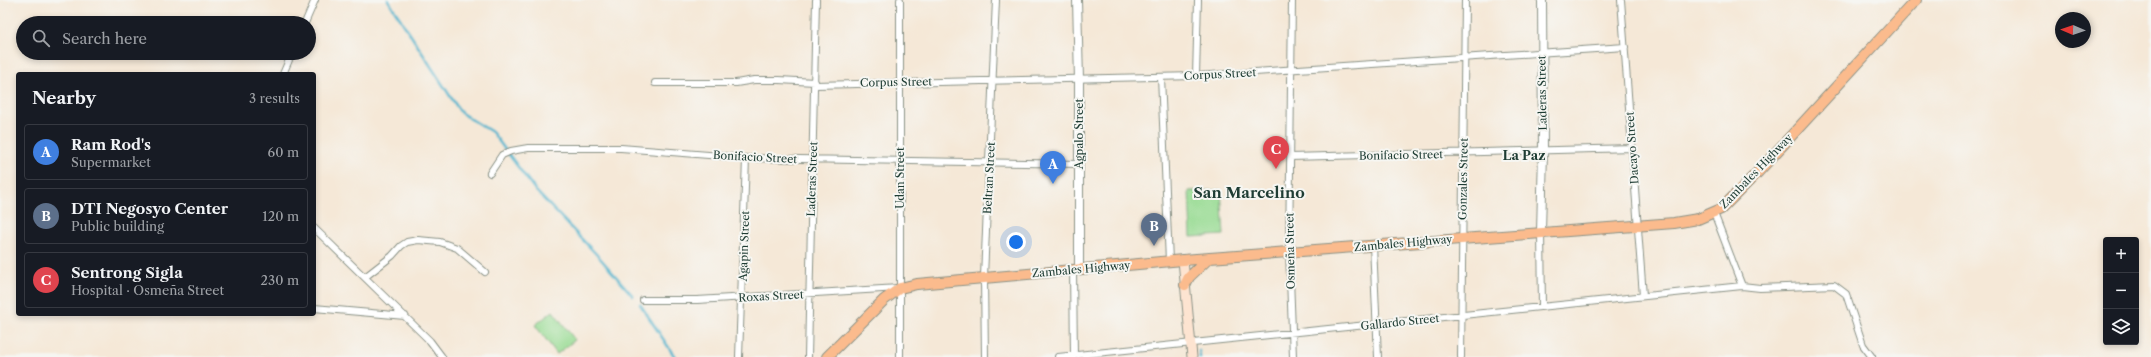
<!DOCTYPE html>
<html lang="en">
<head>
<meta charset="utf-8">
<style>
  body { margin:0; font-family:"Libre Caslon Text",serif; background:#242831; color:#f1f3f6 }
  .controls { position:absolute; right:12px; bottom:12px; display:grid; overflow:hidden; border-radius:4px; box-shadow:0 2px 6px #0003 }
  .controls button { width:36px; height:36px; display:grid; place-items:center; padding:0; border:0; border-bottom:1px solid #363941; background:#171b24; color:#f1f3f6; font:20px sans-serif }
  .compass { position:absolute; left:2055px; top:12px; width:36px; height:36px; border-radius:50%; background:#171b24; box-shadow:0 2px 6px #0003; rotate:272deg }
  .you { position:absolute; left:1016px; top:242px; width:14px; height:14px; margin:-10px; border:3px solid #fff; border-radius:50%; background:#1a73e8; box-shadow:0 0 0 6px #1a73e833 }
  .badge { display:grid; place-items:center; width:26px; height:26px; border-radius:50%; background:#7c3aed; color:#fff; font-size:13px; font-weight:700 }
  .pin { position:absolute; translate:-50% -33px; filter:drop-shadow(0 1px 2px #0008) }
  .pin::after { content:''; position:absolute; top:21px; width:14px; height:12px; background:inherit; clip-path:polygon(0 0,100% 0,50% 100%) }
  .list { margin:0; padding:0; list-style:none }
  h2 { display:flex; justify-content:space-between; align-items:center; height:52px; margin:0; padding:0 16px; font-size:17px }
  h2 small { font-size:13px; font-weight:400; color:#9ea1a6 }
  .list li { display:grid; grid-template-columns:26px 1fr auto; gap:12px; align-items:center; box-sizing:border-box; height:56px; margin:0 8px 8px; padding:0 8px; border:1px solid #363941; border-radius:4px }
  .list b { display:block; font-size:15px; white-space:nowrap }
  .list p { margin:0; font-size:13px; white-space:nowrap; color:#9ea1a6 }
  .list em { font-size:13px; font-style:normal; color:#9ea1a6 }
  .icon { flex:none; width:22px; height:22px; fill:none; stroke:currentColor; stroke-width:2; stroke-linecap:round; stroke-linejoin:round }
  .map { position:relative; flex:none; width:2151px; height:357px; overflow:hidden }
  .search { position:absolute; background:#171b24; box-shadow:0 2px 6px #0003; left:16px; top:16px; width:300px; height:44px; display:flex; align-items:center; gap:10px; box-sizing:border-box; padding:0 14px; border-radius:22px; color:#9ea1a6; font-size:15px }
  .panel { position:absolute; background:#171b24; box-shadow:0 2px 6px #0003; left:16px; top:72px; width:300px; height:244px; border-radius:4px }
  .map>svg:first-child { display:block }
</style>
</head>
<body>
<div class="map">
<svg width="2151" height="357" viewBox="0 0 2151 357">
  <rect width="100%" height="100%" fill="#f6f6f2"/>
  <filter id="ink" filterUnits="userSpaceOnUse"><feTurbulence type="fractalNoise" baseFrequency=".025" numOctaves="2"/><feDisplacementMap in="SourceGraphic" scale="8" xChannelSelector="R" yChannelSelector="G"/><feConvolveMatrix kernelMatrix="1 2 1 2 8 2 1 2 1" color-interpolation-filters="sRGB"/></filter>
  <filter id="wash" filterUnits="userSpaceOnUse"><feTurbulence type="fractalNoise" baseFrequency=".012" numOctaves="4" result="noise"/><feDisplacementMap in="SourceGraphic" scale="16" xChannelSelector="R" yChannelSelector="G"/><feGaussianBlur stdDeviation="0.9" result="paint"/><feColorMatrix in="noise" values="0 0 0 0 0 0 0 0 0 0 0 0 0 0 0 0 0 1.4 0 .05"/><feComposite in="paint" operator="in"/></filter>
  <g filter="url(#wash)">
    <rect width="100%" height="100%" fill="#f5e8d7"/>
    <path fill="#98db93" stroke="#5c8c64" d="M1221 190 1224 235 1191 237 1189 191Z
      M553 311 575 340 557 354 535 325Z"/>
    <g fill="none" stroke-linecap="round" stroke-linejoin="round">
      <path stroke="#4fb4ce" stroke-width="2.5" d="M388 0 461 113 492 132 536 191 599 257 633 296
        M640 304 675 357
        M1199 351 1200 357"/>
    </g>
  </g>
  <g filter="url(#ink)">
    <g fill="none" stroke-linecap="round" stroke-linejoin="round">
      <g stroke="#8a9286" stroke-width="8">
        <path id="minor" d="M1292 0 1289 252 1293 357
          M1621 0 1643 296
          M305 23 315 0
          M283 74 292 53
          M1196 76 1198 0
          M1161 77 1169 261
          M655 83H736L754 80H779L815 82
          M815 85 1196 76 1625 47
          M1290 157 1633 148
          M490 173 502 155 511 151 528 148H621L746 158 1079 164
          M1714 213 1742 286
          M314 228 430 341 442 357
          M1541 232 1542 306
          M1373 245 1378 357
          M1073 269 1074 357
          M365 277 392 256 401 246 407 242 418 240 440 242 457 248 485 272
          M643 300H697L899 288
          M314 308 405 316
          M739 357 746 158
          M808 357 816 0
          M900 357V0
          M985 357 984 277 996 0
          M1058 357 1742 286 1760 288 1834 285 1846 294 1863 345 1872 357
          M1461 357 1465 0"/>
      </g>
      <g stroke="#8a9286" stroke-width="10">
        <path id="tertiary" d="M1077 0 1079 80V269
          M1541 232 1543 151 1542 0"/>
      </g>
      <g stroke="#8a9286" stroke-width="11">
        <path id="secondary" d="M1183 260 1192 357"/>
      </g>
      <g stroke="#8a9286" stroke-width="12">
        <path id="primary" d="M1185 285 1189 277 1209 258
          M827 357 884 300 900 288 917 284 1183 260 1674 223 1698 219 1721 209 1758 172 1916 0"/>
      </g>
      <use href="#minor" stroke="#fff" stroke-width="6"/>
      <use href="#tertiary" stroke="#fff" stroke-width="8"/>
      <use href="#secondary" stroke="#fde4d1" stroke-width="9"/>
      <use href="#primary" stroke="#fbbb8d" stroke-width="10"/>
    </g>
  </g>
  <g text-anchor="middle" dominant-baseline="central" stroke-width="4" stroke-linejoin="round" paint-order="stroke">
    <g font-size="11" fill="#1f3d34" stroke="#f6f6f2">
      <text transform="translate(1220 74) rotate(-3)">Corpus Street</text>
      <text transform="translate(896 82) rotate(-1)">Corpus Street</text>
      <text transform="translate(1542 93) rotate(-91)">Laderas Street</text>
      <text transform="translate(1079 134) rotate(-90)">Agpalo Street</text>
      <text transform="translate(1632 148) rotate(-94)">Dacayo Street</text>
      <text transform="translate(1401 155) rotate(-1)">Bonifacio Street</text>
      <text transform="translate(755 157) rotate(3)">Bonifacio Street</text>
      <text transform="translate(1756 171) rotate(-46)">Zambales Highway</text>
      <text transform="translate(900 178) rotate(-90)">Udan Street</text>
      <text transform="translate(989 178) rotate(-87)">Beltran Street</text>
      <text transform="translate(812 179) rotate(-88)">Laderas Street</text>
      <text transform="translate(1463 179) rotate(-89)">Gonzales Street</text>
      <text transform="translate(1403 243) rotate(-5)">Zambales Highway</text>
      <text transform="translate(744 246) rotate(-88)">Agapin Street</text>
      <text transform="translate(1290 251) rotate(-91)">Osmeña Street</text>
      <text transform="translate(1081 269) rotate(-5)">Zambales Highway</text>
      <text transform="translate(771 296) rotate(-3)">Roxas Street</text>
      <text transform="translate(1400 322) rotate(-6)">Gallardo Street</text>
    </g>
    <g font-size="13" font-weight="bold" fill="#1f3d34" stroke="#f6f6f2">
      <text x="1524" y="155">La Paz</text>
    </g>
    <g font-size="15" font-weight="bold" fill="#1f3d34" stroke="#f6f6f2">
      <text x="1249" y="192">San Marcelino</text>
    </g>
  </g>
</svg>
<div class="controls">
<button>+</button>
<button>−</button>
<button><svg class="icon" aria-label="layers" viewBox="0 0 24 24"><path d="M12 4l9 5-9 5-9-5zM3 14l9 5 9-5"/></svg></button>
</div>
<svg class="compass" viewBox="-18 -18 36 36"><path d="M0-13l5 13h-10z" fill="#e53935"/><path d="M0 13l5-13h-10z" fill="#9ea1a6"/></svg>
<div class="you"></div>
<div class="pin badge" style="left:1053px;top:184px;background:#3f7fe0">A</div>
<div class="pin badge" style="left:1154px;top:246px;background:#5c6f8a">B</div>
<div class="pin badge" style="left:1276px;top:169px;background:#e0444e">C</div>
<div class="search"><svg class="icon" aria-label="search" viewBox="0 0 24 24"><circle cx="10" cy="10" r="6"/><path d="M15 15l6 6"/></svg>Search here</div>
<section class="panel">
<h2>Nearby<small>3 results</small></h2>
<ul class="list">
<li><span class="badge" style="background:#3f7fe0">A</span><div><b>Ram Rod's</b><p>Supermarket</p></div><em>60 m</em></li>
<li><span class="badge" style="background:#5c6f8a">B</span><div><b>DTI Negosyo Center</b><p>Public building</p></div><em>120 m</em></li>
<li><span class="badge" style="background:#e0444e">C</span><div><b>Sentrong Sigla</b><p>Hospital · Osmeña Street</p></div><em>230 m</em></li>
</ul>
</section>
</div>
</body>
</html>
